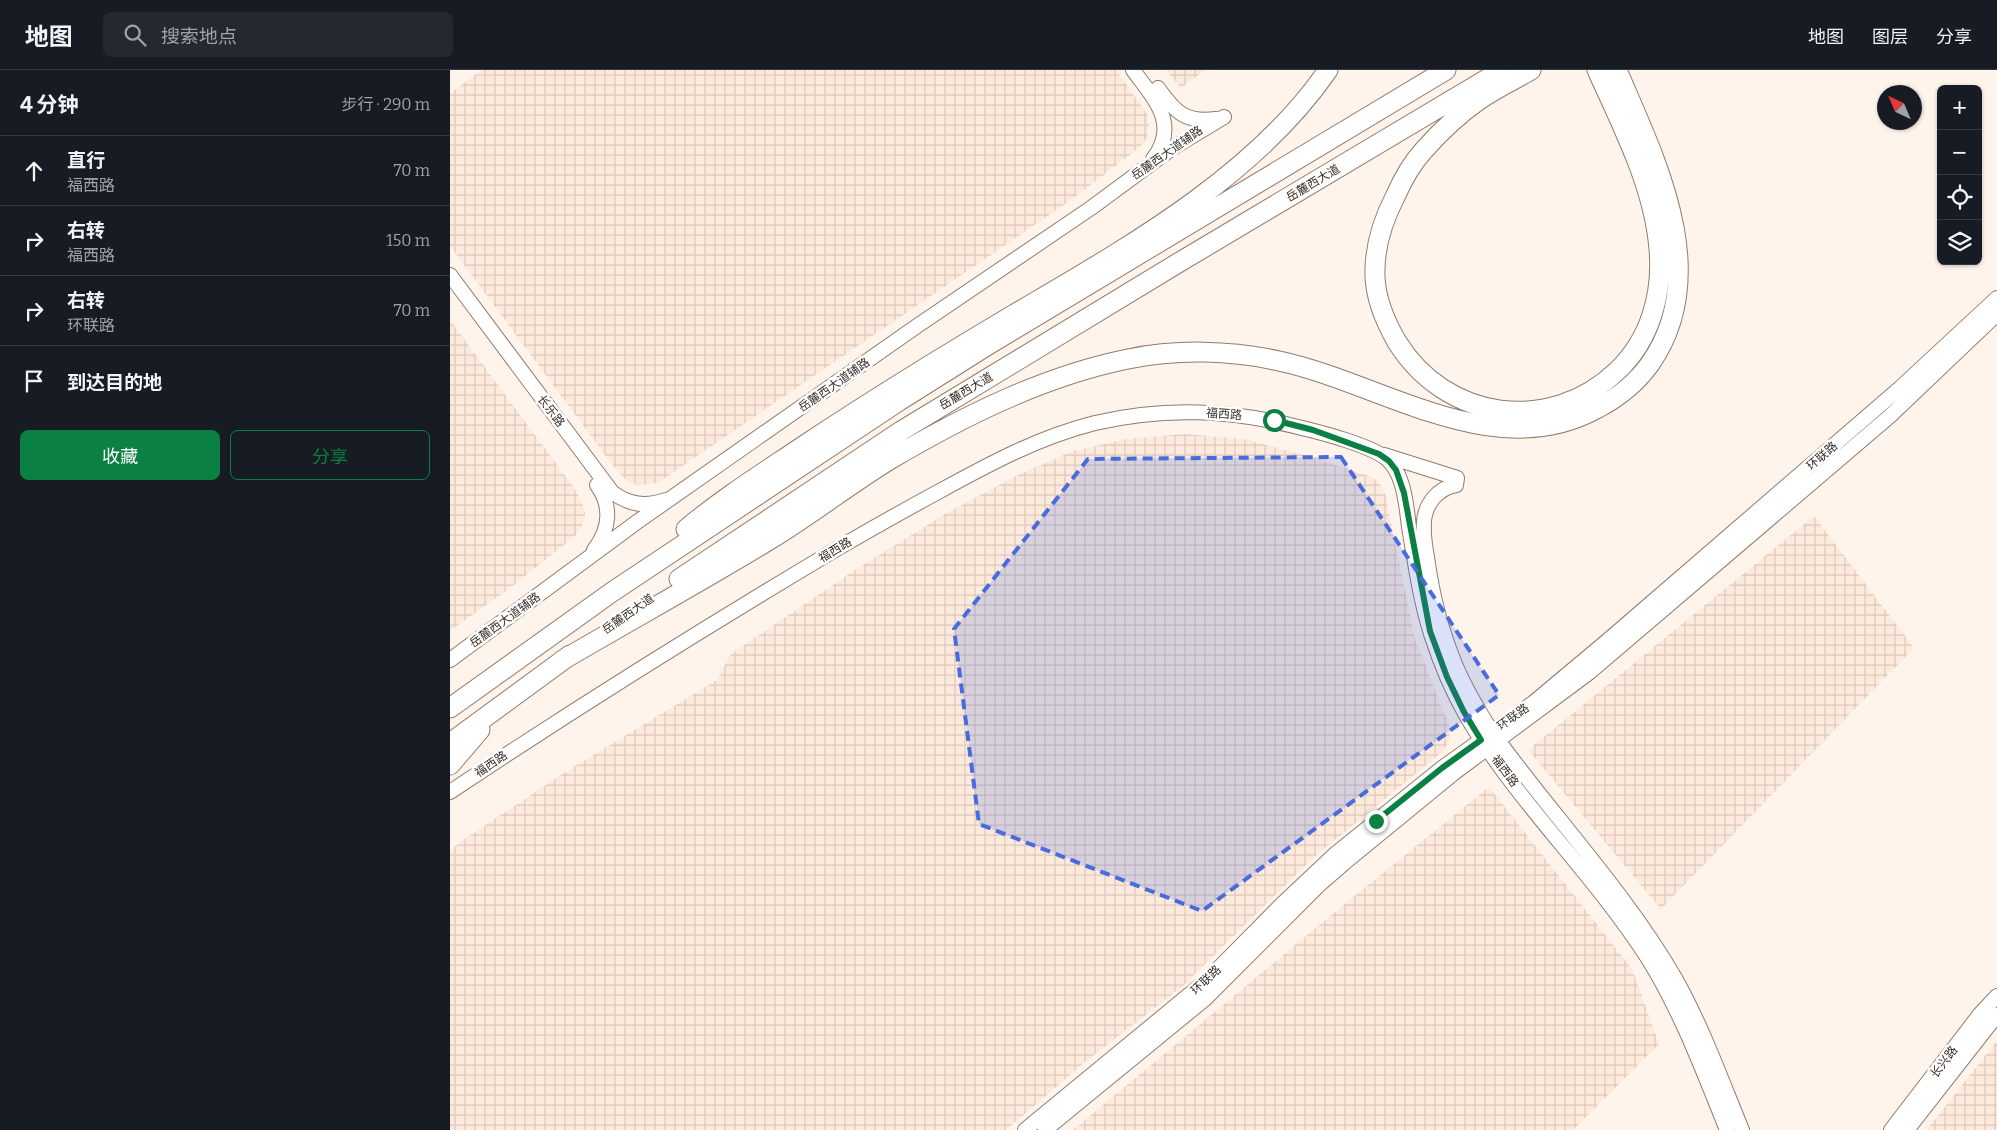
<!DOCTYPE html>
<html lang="zh">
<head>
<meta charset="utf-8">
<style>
  body { margin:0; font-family:Bitter,"Noto Sans SC",serif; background:#242831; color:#f1f3f6 }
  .controls { position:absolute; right:15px; top:15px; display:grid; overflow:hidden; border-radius:8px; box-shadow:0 1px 4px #0004 }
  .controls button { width:45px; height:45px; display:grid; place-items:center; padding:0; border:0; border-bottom:1px solid #363941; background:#171b24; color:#f1f3f6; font:25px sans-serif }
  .compass { position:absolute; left:1427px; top:15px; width:45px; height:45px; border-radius:50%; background:#171b24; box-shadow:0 1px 4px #0004; rotate:316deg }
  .stop { position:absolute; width:15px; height:15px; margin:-11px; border:4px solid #0b8043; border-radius:50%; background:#fff }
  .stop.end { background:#0b8043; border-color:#fff; box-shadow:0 1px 5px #0008 }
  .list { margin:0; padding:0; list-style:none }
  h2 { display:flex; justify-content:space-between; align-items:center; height:65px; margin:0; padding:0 20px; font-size:21px }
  h2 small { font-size:16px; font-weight:400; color:#9ea1a6 }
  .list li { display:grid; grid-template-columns:32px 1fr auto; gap:15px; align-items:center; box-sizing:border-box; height:70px; padding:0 20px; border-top:1px solid #363941 }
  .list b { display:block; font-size:19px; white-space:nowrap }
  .list p { margin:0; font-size:16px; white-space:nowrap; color:#9ea1a6 }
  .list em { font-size:16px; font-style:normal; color:#9ea1a6 }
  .actions { display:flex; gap:10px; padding:15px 20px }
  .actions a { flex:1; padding:11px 0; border:1px solid #0b8043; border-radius:8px; text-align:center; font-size:18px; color:#0b8043 }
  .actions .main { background:#0b8043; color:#fff }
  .icon { flex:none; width:28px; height:28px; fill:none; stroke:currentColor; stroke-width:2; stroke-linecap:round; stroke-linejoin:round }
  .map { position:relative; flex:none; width:1547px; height:1060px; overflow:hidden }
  header { display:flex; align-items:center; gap:30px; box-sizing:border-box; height:70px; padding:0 25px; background:#171b24; border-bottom:1px solid #363941 }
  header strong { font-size:24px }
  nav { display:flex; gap:28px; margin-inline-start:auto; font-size:18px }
  .search { width:350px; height:45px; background:#242831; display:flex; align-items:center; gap:12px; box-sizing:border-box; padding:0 18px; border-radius:8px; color:#9ea1a6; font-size:19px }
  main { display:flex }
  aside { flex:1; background:#171b24 }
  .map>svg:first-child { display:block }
</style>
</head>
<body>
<header>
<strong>地图</strong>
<div class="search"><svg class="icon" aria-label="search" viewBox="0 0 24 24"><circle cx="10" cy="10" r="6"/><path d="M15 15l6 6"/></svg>搜索地点</div>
<nav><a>地图</a><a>图层</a><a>分享</a></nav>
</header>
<main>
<aside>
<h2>4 分钟<small>步行 · 290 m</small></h2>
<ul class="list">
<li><svg class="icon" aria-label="ahead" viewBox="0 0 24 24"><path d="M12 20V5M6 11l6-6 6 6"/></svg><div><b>直行</b><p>福西路</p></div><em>70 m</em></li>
<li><svg class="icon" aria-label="right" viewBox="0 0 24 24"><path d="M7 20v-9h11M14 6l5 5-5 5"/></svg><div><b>右转</b><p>福西路</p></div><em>150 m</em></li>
<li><svg class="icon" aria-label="right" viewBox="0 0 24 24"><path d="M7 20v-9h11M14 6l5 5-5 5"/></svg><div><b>右转</b><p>环联路</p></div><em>70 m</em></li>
<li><svg class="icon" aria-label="arrive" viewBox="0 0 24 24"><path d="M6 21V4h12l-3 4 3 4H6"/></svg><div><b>到达目的地</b></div></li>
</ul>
<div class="actions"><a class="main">收藏</a><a>分享</a></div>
</aside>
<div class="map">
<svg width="1547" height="1060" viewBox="0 0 1547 1060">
  <defs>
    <pattern id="industrial-grid" width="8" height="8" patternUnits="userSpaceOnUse" patternTransform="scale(1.25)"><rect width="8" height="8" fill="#fdeadc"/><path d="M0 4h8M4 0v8" fill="none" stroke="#dac9bd"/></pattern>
  </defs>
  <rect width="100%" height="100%" fill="#fef4ec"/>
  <path fill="url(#industrial-grid)" d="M32 0H666L697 44 699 55 697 68 689 78 621 130 218 406 208 413 187 415 176 410 161 393 0 176V23Z
    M716 0H755L731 18Z
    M0 250 122 415 132 432 135 443 133 454 126 465 64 515 0 561Z
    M735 364 793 369 858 386 919 406 928 411 935 424 965 569 1000 658 999 672 991 683 864 787 734 915 634 993 556 1060H0V781L10 772 117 701 267 610 281 584 405 500 497 443 568 405 623 381 676 369Z
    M1364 446 1464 578 1211 839 1078 680Z
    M1039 717 1182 899 1209 974 1123 1060H623L880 846Z
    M1547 971V1060H1476L1487 1047Z"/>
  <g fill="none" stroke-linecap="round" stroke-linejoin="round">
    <g stroke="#927b6b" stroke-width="16">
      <path id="secondary" d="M683 0C704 29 730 54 703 89
        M708 18C725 42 735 53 766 49
        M0 205 162 422C179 435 195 437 216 430
        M934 385 1007 408 1006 415C988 418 975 434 974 452 973 464 975 476 977 487 982 524 991 560 1005 594 1015 618 1028 640 1042 662 1101 744 1174 820 1225 908 1252 956 1271 1009 1292 1060
        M144 480C160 459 162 436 147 415
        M0 590 187 452 467 256 641 138 721 79 774 47
        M0 722C126 638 254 558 385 480 419 460 453 441 488 422 539 394 589 367 645 353 717 336 782 340 852 358 873 363 922 376 937 389 944 395 948 403 951 412 956 426 957 442 959 457 965 492 970 529 981 564 990 592 1002 621 1017 647 1068 733 1143 803 1197 887 1231 941 1253 1001 1277 1060
        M575 1060 757 910 833 833 884 785 992 698 1083 633 1157 571 1450 318 1547 228
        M595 1060 755 929 869 815 899 789 1004 703 1140 602 1440 346 1547 244
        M1441 1060 1530 944 1547 926
        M1457 1060 1547 945"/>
    </g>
    <g stroke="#927b6b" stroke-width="21">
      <path id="highway" d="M1081 0C1064 10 1045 19 1029 30 1009 44 990 62 974 80 962 93 952 111 945 127 932 152 924 179 925 207 926 230 936 253 947 272 996 351 1100 365 1167 301 1200 270 1213 224 1209 179 1204 116 1172 56 1147 0
        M236 459C273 428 313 403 353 376 421 331 492 287 563 245 673 180 804 108 878 0
        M229 509 451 361 733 190 1052 0
        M111 591C181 550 252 511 321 469 362 444 400 414 441 389 514 346 594 306 678 289 726 279 781 280 829 291 932 313 1044 396 1148 338 1167 328 1187 312 1200 294 1264 203 1205 89 1167 0
        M0 638 162 522 449 331 538 275 996 0
        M0 673 120 585
        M0 695 30 660"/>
    </g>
    <use href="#secondary" stroke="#fff" stroke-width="14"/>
    <use href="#highway" stroke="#fff" stroke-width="19"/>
  </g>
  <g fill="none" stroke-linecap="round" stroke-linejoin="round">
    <path stroke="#0b8043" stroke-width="6" d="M824 350 863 360 929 384 939 391 946 400 954 423 980 561 997 607 1014 642 1031 670 992 698 926 751"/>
  </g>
  <path fill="#486bde" fill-opacity="0.2" stroke="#486bde" stroke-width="4" stroke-dasharray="10 6" stroke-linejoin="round" d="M891 387 1049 625 752 841 529 754 504 559 638 389Z"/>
  <g text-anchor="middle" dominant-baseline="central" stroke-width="5" stroke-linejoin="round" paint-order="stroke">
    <g font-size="12" fill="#392f28" stroke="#fff">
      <text transform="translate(717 83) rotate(-35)">岳麓西大道辅路</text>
      <text transform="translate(863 113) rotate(-31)">岳麓西大道</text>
      <text transform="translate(384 315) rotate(-35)">岳麓西大道辅路</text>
      <text transform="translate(516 321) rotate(-31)">岳麓西大道</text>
      <text transform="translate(101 341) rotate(53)">长乐路</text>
      <text transform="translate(774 344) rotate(4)">福西路</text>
      <text transform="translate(1372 386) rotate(-41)">环联路</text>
      <text transform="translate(385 480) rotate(-31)">福西路</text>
      <text transform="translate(178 544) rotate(-35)">岳麓西大道</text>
      <text transform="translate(55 550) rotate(-36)">岳麓西大道辅路</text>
      <text transform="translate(1063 647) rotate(-36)">环联路</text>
      <text transform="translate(41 694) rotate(-34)">福西路</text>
      <text transform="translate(1055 701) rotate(53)">福西路</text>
      <text transform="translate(756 910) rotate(-43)">环联路</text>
      <text transform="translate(1494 992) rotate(-53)">长兴路</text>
    </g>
  </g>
</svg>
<div class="controls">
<button>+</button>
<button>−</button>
<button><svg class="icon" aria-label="locate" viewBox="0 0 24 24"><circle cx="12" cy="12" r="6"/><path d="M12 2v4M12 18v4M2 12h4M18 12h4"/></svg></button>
<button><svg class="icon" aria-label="layers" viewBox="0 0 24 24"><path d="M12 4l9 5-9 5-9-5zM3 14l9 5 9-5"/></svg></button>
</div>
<svg class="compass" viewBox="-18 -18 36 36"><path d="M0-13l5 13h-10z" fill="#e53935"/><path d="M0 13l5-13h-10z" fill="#9ea1a6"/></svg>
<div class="stop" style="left:824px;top:350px"></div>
<div class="stop end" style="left:926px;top:751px"></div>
</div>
</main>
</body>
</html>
